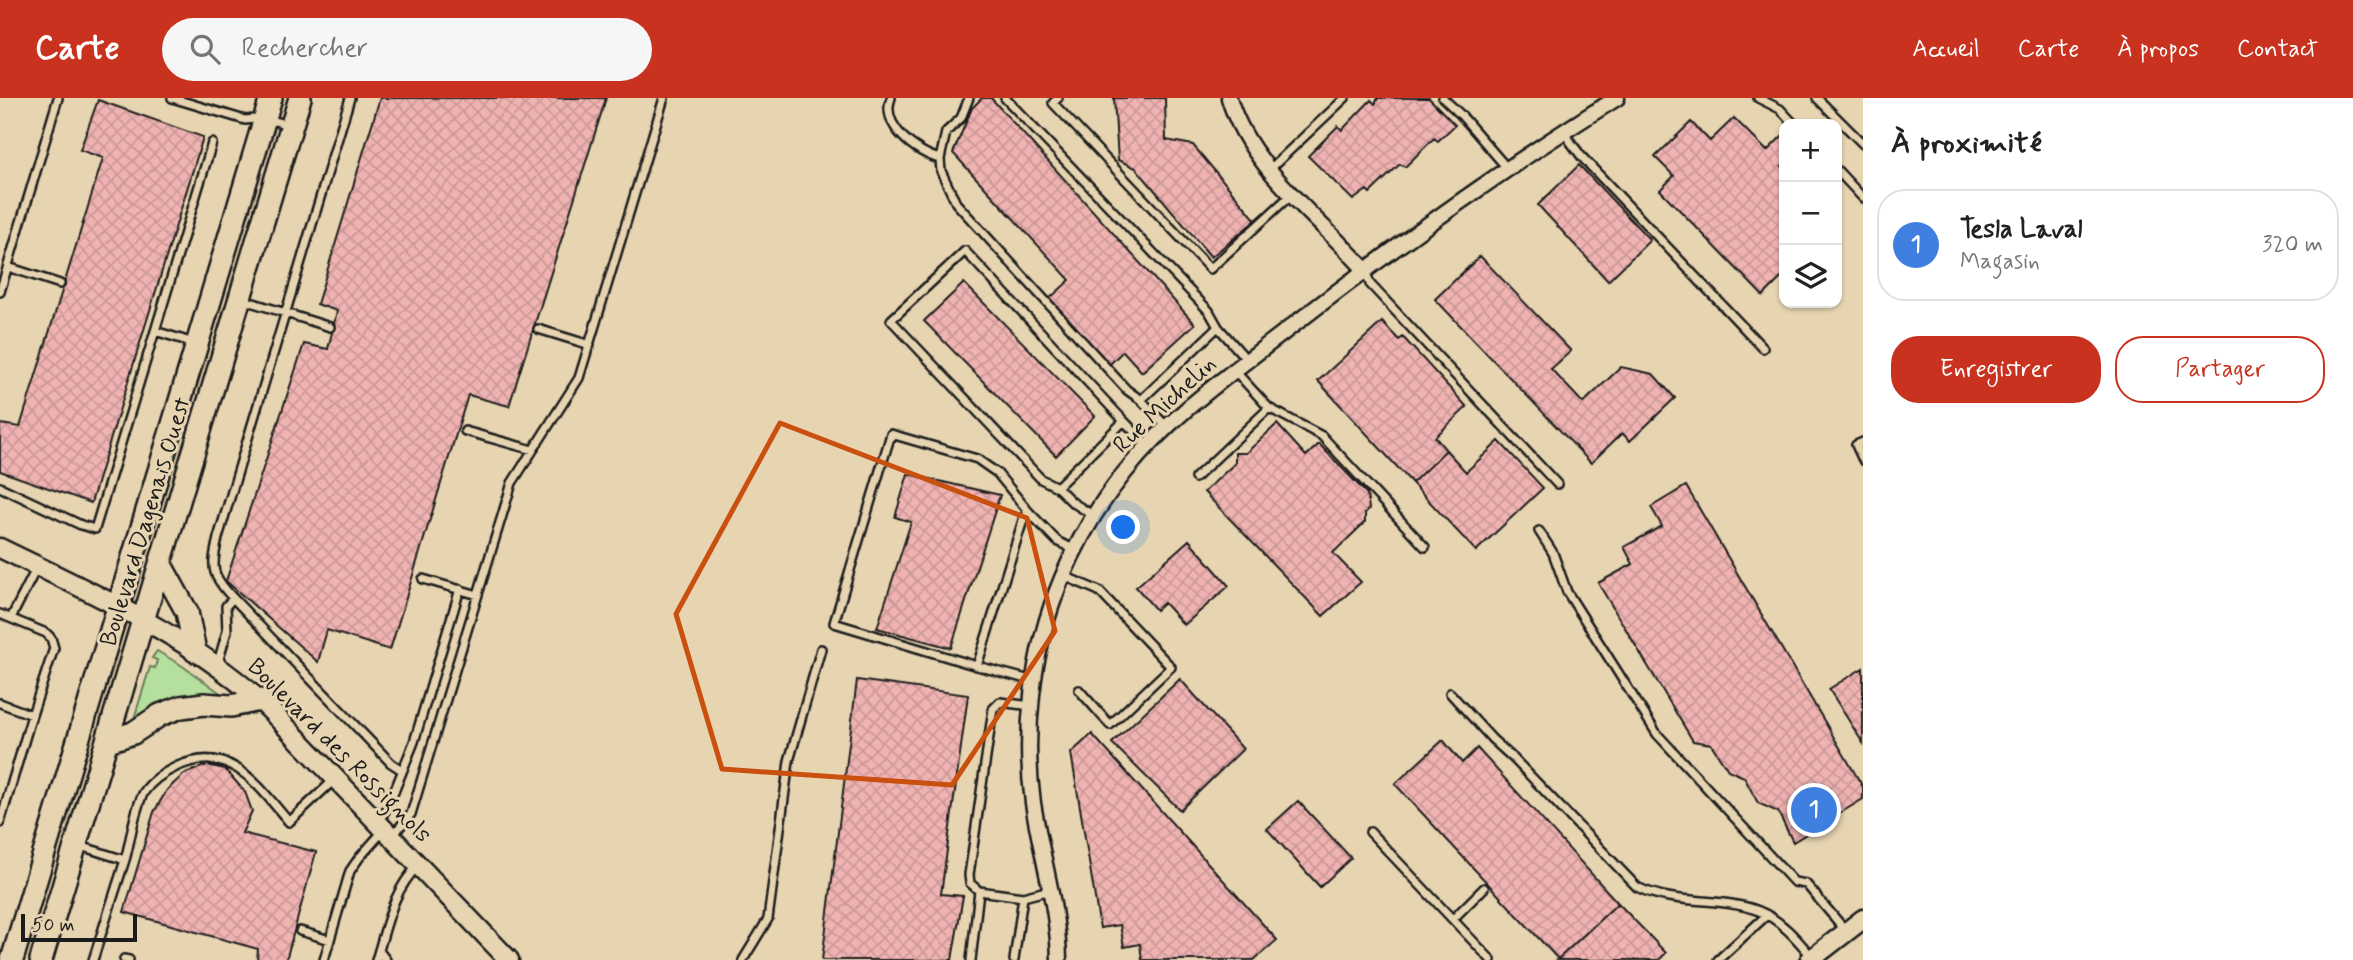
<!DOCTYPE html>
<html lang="fr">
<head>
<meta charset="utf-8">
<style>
  body { margin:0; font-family:Mynerve,sans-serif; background:#f6f6f6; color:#222 }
  .controls { position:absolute; right:21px; top:21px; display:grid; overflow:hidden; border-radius:14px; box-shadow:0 2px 5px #0004 }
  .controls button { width:63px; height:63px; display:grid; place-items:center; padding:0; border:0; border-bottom:2px solid #e0e0e0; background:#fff; color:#222; font:35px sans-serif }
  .scale { position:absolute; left:21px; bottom:18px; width:116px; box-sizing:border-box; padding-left:7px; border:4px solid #1c1c1c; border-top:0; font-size:19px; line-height:24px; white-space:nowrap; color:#1c1c1c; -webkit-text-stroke:5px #e7d5b2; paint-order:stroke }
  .you { position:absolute; left:1124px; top:430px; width:24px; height:24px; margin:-18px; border:5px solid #fff; border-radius:50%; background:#1a73e8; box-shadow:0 0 0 10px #1a73e833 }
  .badge { display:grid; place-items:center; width:46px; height:46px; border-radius:50%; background:#c8321e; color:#fff; font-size:23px; font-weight:700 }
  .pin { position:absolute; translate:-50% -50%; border:4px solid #fff; box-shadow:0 2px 7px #0006 }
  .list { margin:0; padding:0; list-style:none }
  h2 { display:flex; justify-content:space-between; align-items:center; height:91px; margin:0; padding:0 28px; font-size:30px }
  h2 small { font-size:23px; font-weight:400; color:#767676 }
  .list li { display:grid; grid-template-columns:46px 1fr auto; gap:21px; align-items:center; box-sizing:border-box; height:112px; margin:0 14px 14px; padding:0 14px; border:2px solid #e0e0e0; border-radius:28px }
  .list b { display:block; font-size:26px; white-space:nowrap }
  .list p { margin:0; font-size:23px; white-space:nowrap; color:#767676 }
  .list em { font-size:23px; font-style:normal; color:#767676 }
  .actions { display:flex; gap:14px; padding:21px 28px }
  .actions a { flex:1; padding:16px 0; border:2px solid #c8321e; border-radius:28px; text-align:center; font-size:24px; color:#c8321e }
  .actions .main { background:#c8321e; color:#fff }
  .icon { flex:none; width:38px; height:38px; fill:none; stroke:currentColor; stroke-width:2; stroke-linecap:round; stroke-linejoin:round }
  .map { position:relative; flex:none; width:1863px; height:862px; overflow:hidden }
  header { display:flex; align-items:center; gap:42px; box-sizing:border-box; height:98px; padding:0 35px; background:#c8321e; color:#fff }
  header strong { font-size:33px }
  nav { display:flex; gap:38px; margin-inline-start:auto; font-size:24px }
  .search { width:490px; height:63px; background:#f6f6f6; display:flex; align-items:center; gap:18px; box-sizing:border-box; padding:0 24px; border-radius:38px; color:#767676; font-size:26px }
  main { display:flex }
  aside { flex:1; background:#fff }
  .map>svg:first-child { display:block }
</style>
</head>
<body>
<header>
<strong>Carte</strong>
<div class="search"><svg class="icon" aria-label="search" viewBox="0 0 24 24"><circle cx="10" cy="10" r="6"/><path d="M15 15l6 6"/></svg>Rechercher</div>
<nav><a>Accueil</a><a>Carte</a><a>À propos</a><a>Contact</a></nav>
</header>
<main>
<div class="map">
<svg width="1863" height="862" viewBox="0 0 1863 862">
  <defs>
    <pattern id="building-cross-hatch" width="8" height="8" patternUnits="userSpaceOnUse" patternTransform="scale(1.75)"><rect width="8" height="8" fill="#efb3b2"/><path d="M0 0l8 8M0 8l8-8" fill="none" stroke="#cc9998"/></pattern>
  </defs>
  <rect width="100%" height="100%" fill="#e7d5b2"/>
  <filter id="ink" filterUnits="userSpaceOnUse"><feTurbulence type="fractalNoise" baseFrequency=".0143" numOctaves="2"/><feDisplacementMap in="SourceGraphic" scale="14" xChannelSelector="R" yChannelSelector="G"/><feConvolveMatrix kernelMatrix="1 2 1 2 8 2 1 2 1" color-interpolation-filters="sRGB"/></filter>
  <g filter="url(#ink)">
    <path fill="#b4df9c" stroke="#687e5c" stroke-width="2" d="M157 553 181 567 222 596 223 600 133 624 150 569 155 570 157 562 152 560Z"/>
    <path fill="url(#building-cross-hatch)" stroke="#1c1c1c" stroke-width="2" d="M380 0H606L509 308 468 297 390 552 327 532 318 564 226 483 304 246 328 251 337 213 317 206Z
      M982 0H991L1195 226 1142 274 1123 253 1108 268 1049 201 1070 182 953 55 972 10Z
      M1114 0H1165L1166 42 1193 47 1256 122 1211 159 1136 70 1118 62Z
      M1378 0H1429L1455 27 1438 43 1434 40 1405 69 1400 66 1370 95 1367 92 1353 102 1308 58 1338 28 1342 32 1371 2 1375 6Z
      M98 2 203 39 91 405 0 373V326L20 329 103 60 80 52Z
      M1734 20 1767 53 1782 38 1784 40V66L1782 68 1784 70V177L1763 198 1660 92 1674 78 1655 59 1691 24 1710 43Z
      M1579 67 1650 142 1608 183 1538 107Z
      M1480 158 1571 253 1551 271 1583 305 1621 269 1653 276 1675 300 1630 343 1622 335 1591 365 1435 201Z
      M964 185 1095 318 1056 358 924 223Z
      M1382 224 1399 242 1403 239 1467 309 1435 339 1446 352 1412 385 1318 283Z
      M1277 326 1306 358 1319 346 1367 396 1369 411 1365 415V424L1333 455 1361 484 1323 518 1204 394 1235 365V355H1246Z
      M1499 343 1543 390 1476 453 1412 385 1446 352 1466 374Z
      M908 376 1000 397 951 550 877 530 911 424 895 419Z
      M1686 388 1863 689V701L1793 744 1778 714 1758 705 1744 679 1728 672 1711 646 1693 643 1598 485 1633 466 1624 449 1662 428 1651 409Z
      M1189 442 1229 488 1184 527 1164 505 1156 512 1136 489Z
      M1863 570V645L1829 591Z
      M1180 581 1243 651 1180 712 1112 645Z
      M857 582 968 597 941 796 963 798 952 862H822Z
      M1092 636 1277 842 1254 862H1142L1140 846 1124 849 1120 827 1100 830 1071 655Z
      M1443 642 1462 665 1477 650 1618 805 1558 861 1395 686Z
      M207 667 225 671 245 694 252 713 242 735 316 754 286 862H257L258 851 124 814 154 714 167 692 184 676Z
      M1298 703 1351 760 1320 789 1267 731Z
      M1618 805 1666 855 1659 862H1557Z"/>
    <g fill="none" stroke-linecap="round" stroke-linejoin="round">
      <g stroke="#1c1c1c" stroke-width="12">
        <path id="service" d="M172 0 245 22 265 20 288 27
          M350 0 218 440C211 470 211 477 233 500L391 665 402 672
          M891 0C880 27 916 55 940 61
          M969 0 961 20 946 34 940 61 941 73 956 105 1127 292 1141 302
          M1005 0 1209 213 1218 229
          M1058 0 1053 5 1210 171 1293 95
          M1443 0 1461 17 1507 70
          M1758 0 1780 11 1794 26
          M1817 0 1863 46
          M1563 34 1582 59 1763 250
          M1270 71 1345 0
          M1837 72 1863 100
          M8 169 60 186
          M1365 172 1370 186 1557 386
          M0 194 58 0
          M241 201 330 229
          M538 231 590 247
          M155 233 194 245
          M1269 310 1322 338 1425 449
          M1167 329 1141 302 1218 229 1247 262
          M465 333 533 352
          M1863 344 1856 347 1863 362
          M1195 380 1269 310 1235 273
          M0 389 81 427 95 431 212 45
          M1057 389 1041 381 891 222 965 153 1124 323
          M1094 418 1072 404 1057 389 1124 323 1148 348
          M1539 433 1553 455 1567 494 1657 636 1794 784 1806 786 1846 833
          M1064 478 1099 493 1171 569 1110 627 1079 592
          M423 481 478 497
          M0 516 46 535 51 540 54 550 32 617 0 605
          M11 520 37 469
          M217 568 227 533 226 508 233 500
          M977 568 834 525 891 336 977 361 997 375 1029 414
          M1034 583 977 568 1024 419 1029 414 1057 443 1075 452
          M1450 595 1492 641 1514 661 1637 789C1675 808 1720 798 1759 813 1781 822 1797 841 1812 859
          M377 724 388 709 414 644 460 491
          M0 725 32 617
          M1370 734 1491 862
          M392 738 411 716 512 385 579 280 664 0
          M77 747 125 762 93 862
          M125 762C131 741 134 712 144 694 152 682 165 674 178 668 232 645 258 688 289 724L335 681
          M979 793 970 785 969 777 993 611 1000 604 1031 608
          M1453 821 1484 790
          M300 833 330 842
          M379 853 386 862
          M124 861 129 862
          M324 862 350 773 359 760 384 732
          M376 862C387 828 392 793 418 768
          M743 862 768 821 789 663 821 551
          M971 862 979 793 1023 799
          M1014 862 1023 799 1050 792
          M1718 862 1767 817"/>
      </g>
      <g stroke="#1c1c1c" stroke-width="19">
        <path id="minor" d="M1229 0C1250 71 1318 118 1365 172
          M1059 862C1058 809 1041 757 1033 705 1028 670 1028 633 1032 597 1040 517 1074 437 1125 374 1170 318 1230 276 1287 232 1394 149 1502 71 1617 0"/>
      </g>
      <g stroke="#1c1c1c" stroke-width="23">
        <path id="tertiary" d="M0 450C94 496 194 539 270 612L509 862
          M1810 862 1863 821"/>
      </g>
      <g stroke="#1c1c1c" stroke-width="26">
        <path id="secondary" d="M161 467 187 514 195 553
          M108 643 133 635 160 617 181 609 204 606 231 608 260 602
          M12 862 271 0
          M41 862 300 0"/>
      </g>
      <use href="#service" stroke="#e7d5b2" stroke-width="7"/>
      <use href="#minor" stroke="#e7d5b2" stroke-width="14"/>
      <use href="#tertiary" stroke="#e7d5b2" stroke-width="18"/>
      <use href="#secondary" stroke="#e7d5b2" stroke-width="21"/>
    </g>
  </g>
  <path fill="none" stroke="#c9500e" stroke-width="5" stroke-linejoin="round" d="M780 325 1027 420 1055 533 952 687 722 671 676 516Z"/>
  <g text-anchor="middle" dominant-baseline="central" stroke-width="6" stroke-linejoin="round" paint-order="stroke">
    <g font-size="24" fill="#1c1c1c" stroke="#e7d5b2">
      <text transform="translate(1165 307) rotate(-43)">Rue Michelin</text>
      <text transform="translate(146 424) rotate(-73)">Boulevard Dagenais Ouest</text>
      <text transform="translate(339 653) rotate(45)">Boulevard des Rossignols</text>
    </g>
  </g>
</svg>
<div class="controls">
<button>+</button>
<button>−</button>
<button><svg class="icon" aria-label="layers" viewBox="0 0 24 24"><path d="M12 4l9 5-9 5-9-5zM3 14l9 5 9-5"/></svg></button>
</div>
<div class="scale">50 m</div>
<div class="you"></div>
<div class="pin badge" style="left:1814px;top:712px;background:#3f7fe0">1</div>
</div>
<aside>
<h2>À proximité<small></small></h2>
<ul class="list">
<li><span class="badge" style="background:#3f7fe0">1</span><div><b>Tesla Laval</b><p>Magasin</p></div><em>320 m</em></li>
</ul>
<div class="actions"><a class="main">Enregistrer</a><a>Partager</a></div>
</aside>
</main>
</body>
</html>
